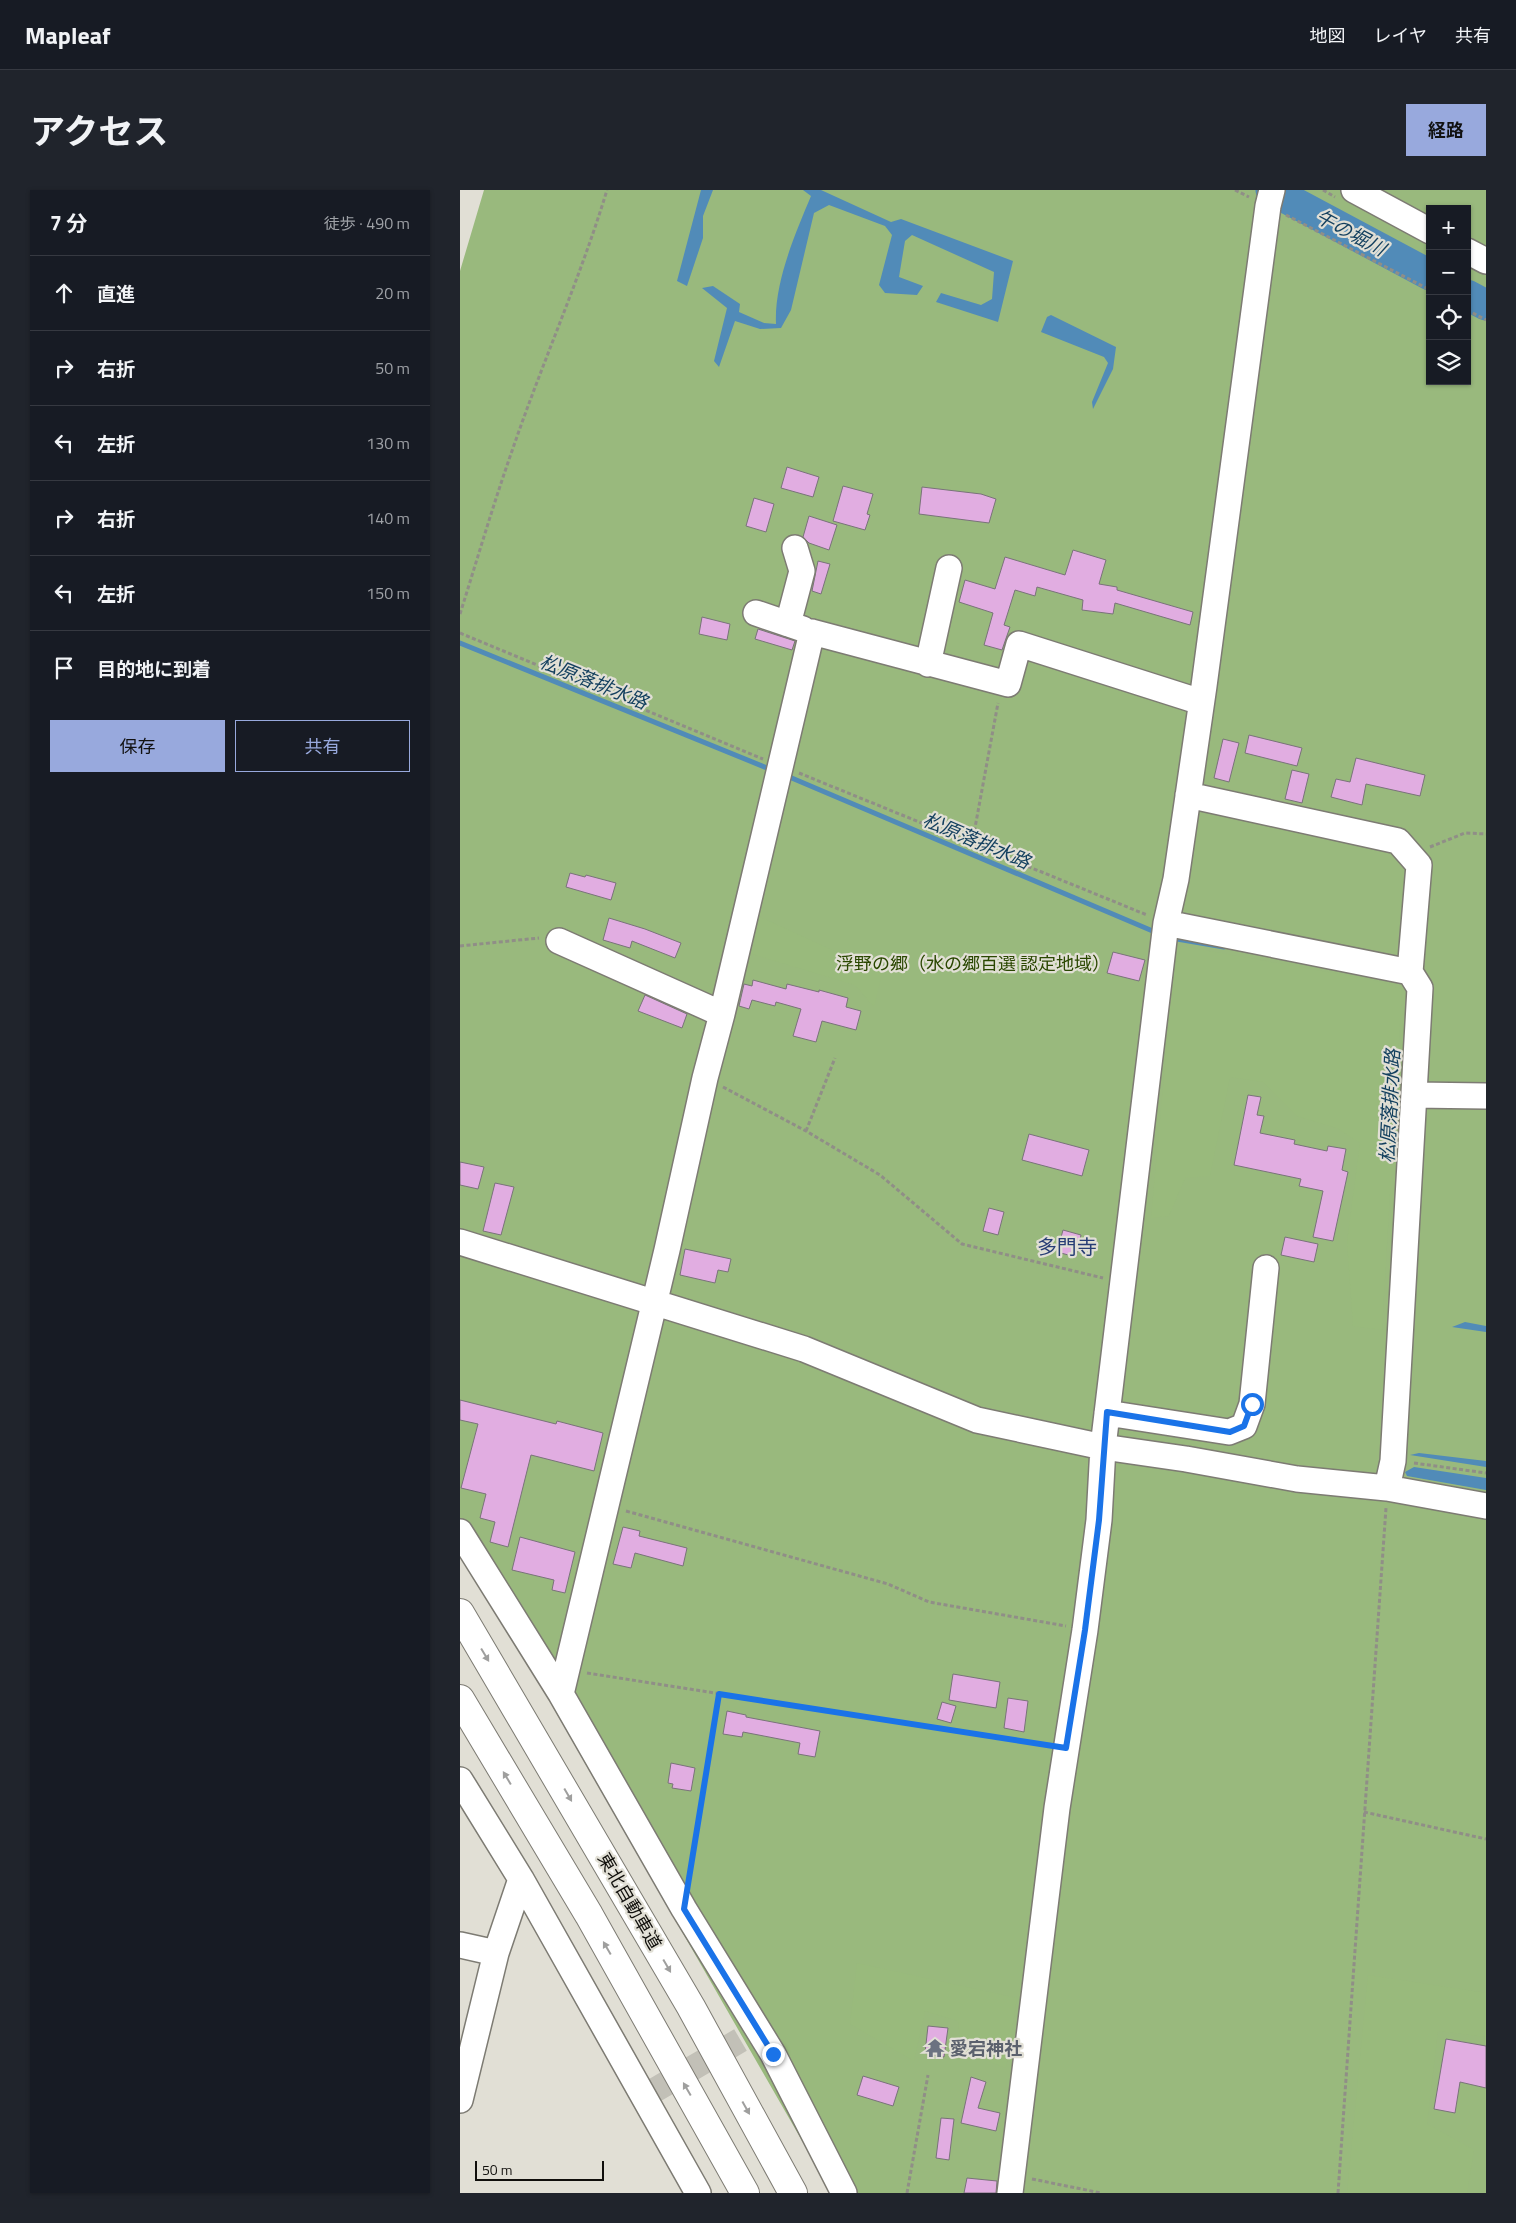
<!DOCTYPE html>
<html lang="ja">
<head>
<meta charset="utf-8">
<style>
  body { margin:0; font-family:"Titillium Web","Noto Sans JP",sans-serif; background:#20242c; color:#f1f3f6 }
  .controls { position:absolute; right:15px; top:15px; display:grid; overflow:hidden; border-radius:0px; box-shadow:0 1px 4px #0004 }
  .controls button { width:45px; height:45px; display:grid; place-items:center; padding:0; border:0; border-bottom:1px solid #363941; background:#171b24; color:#f1f3f6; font:25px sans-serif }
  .scale { position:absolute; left:15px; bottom:12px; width:129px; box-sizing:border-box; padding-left:5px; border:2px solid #100f0c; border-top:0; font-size:14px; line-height:18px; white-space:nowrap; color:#100f0c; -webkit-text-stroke:4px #e1dfd5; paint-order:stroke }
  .stop { position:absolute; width:15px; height:15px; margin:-11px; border:4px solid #1a73e8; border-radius:50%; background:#fff }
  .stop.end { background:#1a73e8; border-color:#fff; box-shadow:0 1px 5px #0008 }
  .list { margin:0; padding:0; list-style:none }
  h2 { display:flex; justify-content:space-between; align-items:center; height:65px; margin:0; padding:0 20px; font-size:21px }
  h2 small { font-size:16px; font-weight:400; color:#9ea1a6 }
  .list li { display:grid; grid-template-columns:32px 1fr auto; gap:15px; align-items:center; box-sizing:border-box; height:75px; padding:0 20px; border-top:1px solid #363941 }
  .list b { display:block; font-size:19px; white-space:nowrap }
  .list em { font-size:16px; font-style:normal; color:#9ea1a6 }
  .actions { display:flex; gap:10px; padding:15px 20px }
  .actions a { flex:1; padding:11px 0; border:1px solid #98a9dd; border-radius:0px; text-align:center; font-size:18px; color:#98a9dd }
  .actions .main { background:#98a9dd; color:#111 }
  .icon { flex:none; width:28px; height:28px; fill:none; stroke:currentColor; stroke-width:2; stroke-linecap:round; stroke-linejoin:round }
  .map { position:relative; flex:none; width:1026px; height:2003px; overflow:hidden; border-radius:0px }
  header { display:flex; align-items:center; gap:30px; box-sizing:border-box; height:70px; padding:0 25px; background:#171b24; border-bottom:1px solid #363941 }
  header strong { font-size:24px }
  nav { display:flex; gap:28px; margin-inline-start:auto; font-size:18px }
  .intro { display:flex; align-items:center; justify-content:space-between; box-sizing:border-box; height:120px; padding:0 30px }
  h1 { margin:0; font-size:35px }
  .button { padding:12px 22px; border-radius:0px; background:#98a9dd; color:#111; font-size:18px; font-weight:700 }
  main { display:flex; gap:30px; padding:0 30px }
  aside { flex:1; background:#171b24; border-radius:0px; box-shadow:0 1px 4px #0004 }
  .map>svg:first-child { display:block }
</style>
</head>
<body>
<header>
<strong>Mapleaf</strong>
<nav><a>地図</a><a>レイヤ</a><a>共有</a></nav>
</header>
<div class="intro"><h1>アクセス</h1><a class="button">経路</a></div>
<main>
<aside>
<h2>7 分<small>徒歩 · 490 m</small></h2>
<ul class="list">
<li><svg class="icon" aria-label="ahead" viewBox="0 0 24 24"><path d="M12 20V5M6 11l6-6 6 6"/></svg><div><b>直進</b></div><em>20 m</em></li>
<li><svg class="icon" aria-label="right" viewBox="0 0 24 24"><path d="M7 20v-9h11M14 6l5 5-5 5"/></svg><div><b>右折</b></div><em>50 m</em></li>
<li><svg class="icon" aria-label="left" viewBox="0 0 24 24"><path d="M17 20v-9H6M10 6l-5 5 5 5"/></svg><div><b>左折</b></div><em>130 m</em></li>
<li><svg class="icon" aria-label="right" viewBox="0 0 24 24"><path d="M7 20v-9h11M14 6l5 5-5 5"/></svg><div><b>右折</b></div><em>140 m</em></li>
<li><svg class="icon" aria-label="left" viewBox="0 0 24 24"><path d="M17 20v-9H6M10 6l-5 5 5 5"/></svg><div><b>左折</b></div><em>150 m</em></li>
<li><svg class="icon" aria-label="arrive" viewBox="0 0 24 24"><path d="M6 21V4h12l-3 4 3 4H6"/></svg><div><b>目的地に到着</b></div></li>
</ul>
<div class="actions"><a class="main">保存</a><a>共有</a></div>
</aside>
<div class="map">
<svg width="1026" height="2003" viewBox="0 0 1026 2003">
  <rect width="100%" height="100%" fill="#e1dfd5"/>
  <path fill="#99b97d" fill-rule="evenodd" d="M24 0H1026V2003H372L0 1355V81ZM970 19H1007V191H970Z"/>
  <path fill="#99ba7c" d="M296 725 422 783 414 817 395 795 289 763Z
    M721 756 913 790 942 799 922 1140 893 1136 887 1052 900 953 877 938 837 926 803 892 770 887 750 986 725 988 709 1026 691 1028 713 787Z
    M397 1773 557 1808 546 1878 502 1861 498 1831 465 1821 454 1871 390 1834Z
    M908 1785 1026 1803V1847L978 1841 967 1934 1014 1960 1007 2003H887Z"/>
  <path fill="#518bb8" d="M241 0H253L243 26V48L227 96 217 91Z
    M343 0H361L431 32 441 29 553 71 538 132 476 112 481 103 521 115 532 109 534 82 452 45 445 51 439 87 463 96 457 105 425 103 419 95 432 45 425 36 369 15 354 23 331 120 321 138 300 139 275 131 259 177 254 171 267 118 242 98 253 96 280 114 279 122 304 133 316 134C314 93 335 44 351 6Z
    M591 125 656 157 653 179 633 219 632 212 648 173 644 167 581 142 587 127Z
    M1005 1132 1026 1136V1142L992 1137Z
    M959 1263 1026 1271V1277L950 1265Z
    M954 1277 1026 1288V1300L947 1286 945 1282Z"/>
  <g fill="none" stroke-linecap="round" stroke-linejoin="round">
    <path stroke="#518bb8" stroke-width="5" d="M0 453 312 580
      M327 586 695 742
      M717 749 764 757"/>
    <path stroke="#518bb8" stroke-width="31" d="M811 0 970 85
      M1007 105 1026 115"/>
  </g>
  <path fill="#e1ade1" stroke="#797379" d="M327 277 359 287 353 307 321 298Z
    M383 296 413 304 407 324 410 325 405 340 373 331Z
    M462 297 521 304 536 309 529 333 459 324Z
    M294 308 314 314 306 342 286 336Z
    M349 326 377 335 369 360 349 353 343 347Z
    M613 360 646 370 639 394 657 397V400L733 422 730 435 655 413 653 424 622 420 623 410 577 397 575 406 555 400 544 435 550 437 542 460 524 455 533 423 499 412 505 390 535 399 545 367 605 385Z
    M358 371 370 374 361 404 352 401Z
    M242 427 270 434 267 450 239 444Z
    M298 439 335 451 332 460 295 449Z
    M789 545 842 558 837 576 785 563Z
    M763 549 779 553 769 592 754 588Z
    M896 568 965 585 960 606 906 594 902 615 871 607 876 589 890 592Z
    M832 580 849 584 842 613 825 609Z
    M110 683 125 687 126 685 156 693 151 710 106 697Z
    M149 728 185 739 221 753 215 768 172 751 170 758 143 750Z
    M653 762 685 770 679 791 647 783Z
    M293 790 326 799 327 794 359 802V800L388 808 386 817 401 821 396 840 362 831 356 852 333 846 341 819 316 812 315 816 292 810 289 819 279 816 284 794 292 796Z
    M185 805 227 824 222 838 178 821Z
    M788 905 801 907 797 925 804 926 800 943 835 950 834 954 867 961 868 956 886 959 882 980 888 982 873 1051 853 1047 863 1001 839 996 841 989 774 975Z
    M569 944 629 960 622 986 562 970Z
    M0 972 24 977 18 999 0 995Z
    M35 993 54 997 41 1045 23 1041Z
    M529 1018 544 1022 538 1045 523 1041Z
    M603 1040 621 1045 616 1067 597 1062Z
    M825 1047 858 1054 854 1072 821 1065Z
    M225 1059 271 1069 268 1082 258 1080 255 1093 220 1085Z
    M0 1210 96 1234 97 1231 143 1243 134 1281 71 1265 48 1357 30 1352 35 1332 20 1328 26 1304 1 1298 18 1234 0 1230Z
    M163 1337 180 1341 179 1346 227 1358 223 1376 175 1363 171 1378 153 1374Z
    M60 1347 115 1362 105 1403 92 1400 94 1390 52 1380Z
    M493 1484 540 1492 536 1518 489 1510Z
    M548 1508 568 1511 564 1542 544 1538Z
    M482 1512 496 1516 491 1533 477 1529Z
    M267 1521 286 1525V1527L360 1541 355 1567 338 1564 340 1553 283 1542 282 1547 263 1544Z
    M211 1573 235 1578 231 1601 212 1598 213 1594 208 1593Z
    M468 1836 488 1838 484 1867 465 1863Z
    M986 1849 1026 1856V1898L1000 1892 995 1923 974 1919Z
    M403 1886 439 1897 433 1916 397 1905Z
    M511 1887 526 1892 518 1918 540 1923 536 1941 501 1933Z
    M481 1928 494 1929 489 1970 476 1968Z
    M507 1988 537 1991 536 2003H504Z"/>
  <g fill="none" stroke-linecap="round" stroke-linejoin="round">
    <path stroke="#c2c0b7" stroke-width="25" stroke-dasharray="25 12" stroke-linecap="butt" d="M195 1900 284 1848"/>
    <g stroke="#7d7b73" stroke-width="28">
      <path id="minor" d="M894 0 970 41
        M1007 61 1026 71
        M296 423 343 439
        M328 434 342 381 335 358
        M468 474 489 378
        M728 605 938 651 959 675 950 782
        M706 733 950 782 960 798 933 1271 927 1298
        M99 751 262 824
        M954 905 1026 906
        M0 1052 344 1159 517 1230 643 1257 726 1269 837 1289 927 1298 1026 1316
        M647 1223 769 1242 784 1236 792 1214 806 1078
        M0 1342 101 1504 224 1719 313 1864 384 2003
        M101 1504 207 1060 245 888 262 824 352 442 548 494 559 454 741 512
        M0 1590 61 1689 238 2003
        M0 1755 36 1763
        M0 1910 36 1763 61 1689
        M550 2003 597 1618 625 1440 639 1330 643 1257 706 733 716 689 744 496 808 16 812 0"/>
    </g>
    <g stroke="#7d7b73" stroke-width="30">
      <path id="highway" d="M0 1423 231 1817 333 2003
        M0 1509 129 1725 285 2003"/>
    </g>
    <path stroke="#908e87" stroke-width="3" stroke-dasharray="4 2.5" stroke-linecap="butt" d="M775 0 789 7
      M863 0 875 7
      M826 25 970 100
      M1007 120 1026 130
      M0 424C17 370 33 315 52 261 82 173 120 89 147 0
      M0 443 303 569
      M339 583 687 725
      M512 654 538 513
      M970 657 1005 643 1026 644
      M0 756 79 748
      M263 897 346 941 420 985 502 1054 643 1088
      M346 941 375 868
      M954 1273 1026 1283
      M166 1321 428 1394 469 1412 606 1436
      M127 1483 588 1555
      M904 1622 1026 1649
      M230 1686 259 1504
      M572 1989 641 2003
      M447 2003 468 1885
      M878 2003 926 1318"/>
    <use href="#minor" stroke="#fff" stroke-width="25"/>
    <use href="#highway" stroke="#fff" stroke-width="28"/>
  </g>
  <defs><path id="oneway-solid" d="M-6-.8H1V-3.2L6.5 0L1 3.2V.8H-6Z" transform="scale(1.25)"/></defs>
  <g fill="#9f9f9e">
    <use href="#oneway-solid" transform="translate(25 1465) rotate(59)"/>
    <use href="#oneway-solid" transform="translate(47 1588) rotate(-121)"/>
    <use href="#oneway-solid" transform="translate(108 1605) rotate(60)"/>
    <use href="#oneway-solid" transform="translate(147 1758) rotate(-120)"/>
    <use href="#oneway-solid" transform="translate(207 1776) rotate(60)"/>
    <use href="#oneway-solid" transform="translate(227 1899) rotate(-120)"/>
    <use href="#oneway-solid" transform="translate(286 1918) rotate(61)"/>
  </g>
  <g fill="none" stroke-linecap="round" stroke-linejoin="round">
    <path stroke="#1a73e8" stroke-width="6" d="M313 1864 224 1719 259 1504 606 1558 625 1440 639 1330 647 1222 770 1242 784 1236 792 1214"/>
  </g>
  <defs>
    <g id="temple-bare" transform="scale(1.5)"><path d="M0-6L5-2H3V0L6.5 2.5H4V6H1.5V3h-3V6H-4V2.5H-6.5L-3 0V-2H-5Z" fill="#6b7280" stroke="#e1dfd5" stroke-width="2.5" paint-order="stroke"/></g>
  </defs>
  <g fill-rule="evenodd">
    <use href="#temple-bare" x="475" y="1858"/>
  </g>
  <g text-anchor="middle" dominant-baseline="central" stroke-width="4.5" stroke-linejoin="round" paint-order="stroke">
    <g font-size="18" fill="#2a4701" stroke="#e1dfd5">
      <text x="513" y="773">浮野の郷（水の郷百選 認定地域）</text>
    </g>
    <g font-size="18" fill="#100f0c" stroke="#e1dfd5">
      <text transform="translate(170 1711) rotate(60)">東北自動車道</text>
    </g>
    <g font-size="18" font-weight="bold" fill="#5b616d" stroke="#e1dfd5" text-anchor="start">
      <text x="490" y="1858">愛宕神社</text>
    </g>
    <g font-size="19" font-style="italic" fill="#123f5e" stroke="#e1dfd5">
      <text transform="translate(891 42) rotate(28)">午の堀川</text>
      <text transform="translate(134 491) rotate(22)">松原落排水路</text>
      <text transform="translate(517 650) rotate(23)">松原落排水路</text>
      <text transform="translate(929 916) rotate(-87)">松原落排水路</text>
    </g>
    <g font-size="20" fill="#273d75" stroke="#e1dfd5">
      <text x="607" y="1056">多門寺</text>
    </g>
  </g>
</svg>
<div class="controls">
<button>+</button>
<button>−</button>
<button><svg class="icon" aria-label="locate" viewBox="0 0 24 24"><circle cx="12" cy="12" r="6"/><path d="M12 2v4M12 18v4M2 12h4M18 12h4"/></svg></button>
<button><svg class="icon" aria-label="layers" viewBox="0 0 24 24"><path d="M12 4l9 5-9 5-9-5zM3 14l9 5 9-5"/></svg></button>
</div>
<div class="scale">50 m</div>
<div class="stop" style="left:792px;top:1214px"></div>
<div class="stop end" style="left:313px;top:1864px"></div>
</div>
</main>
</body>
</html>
